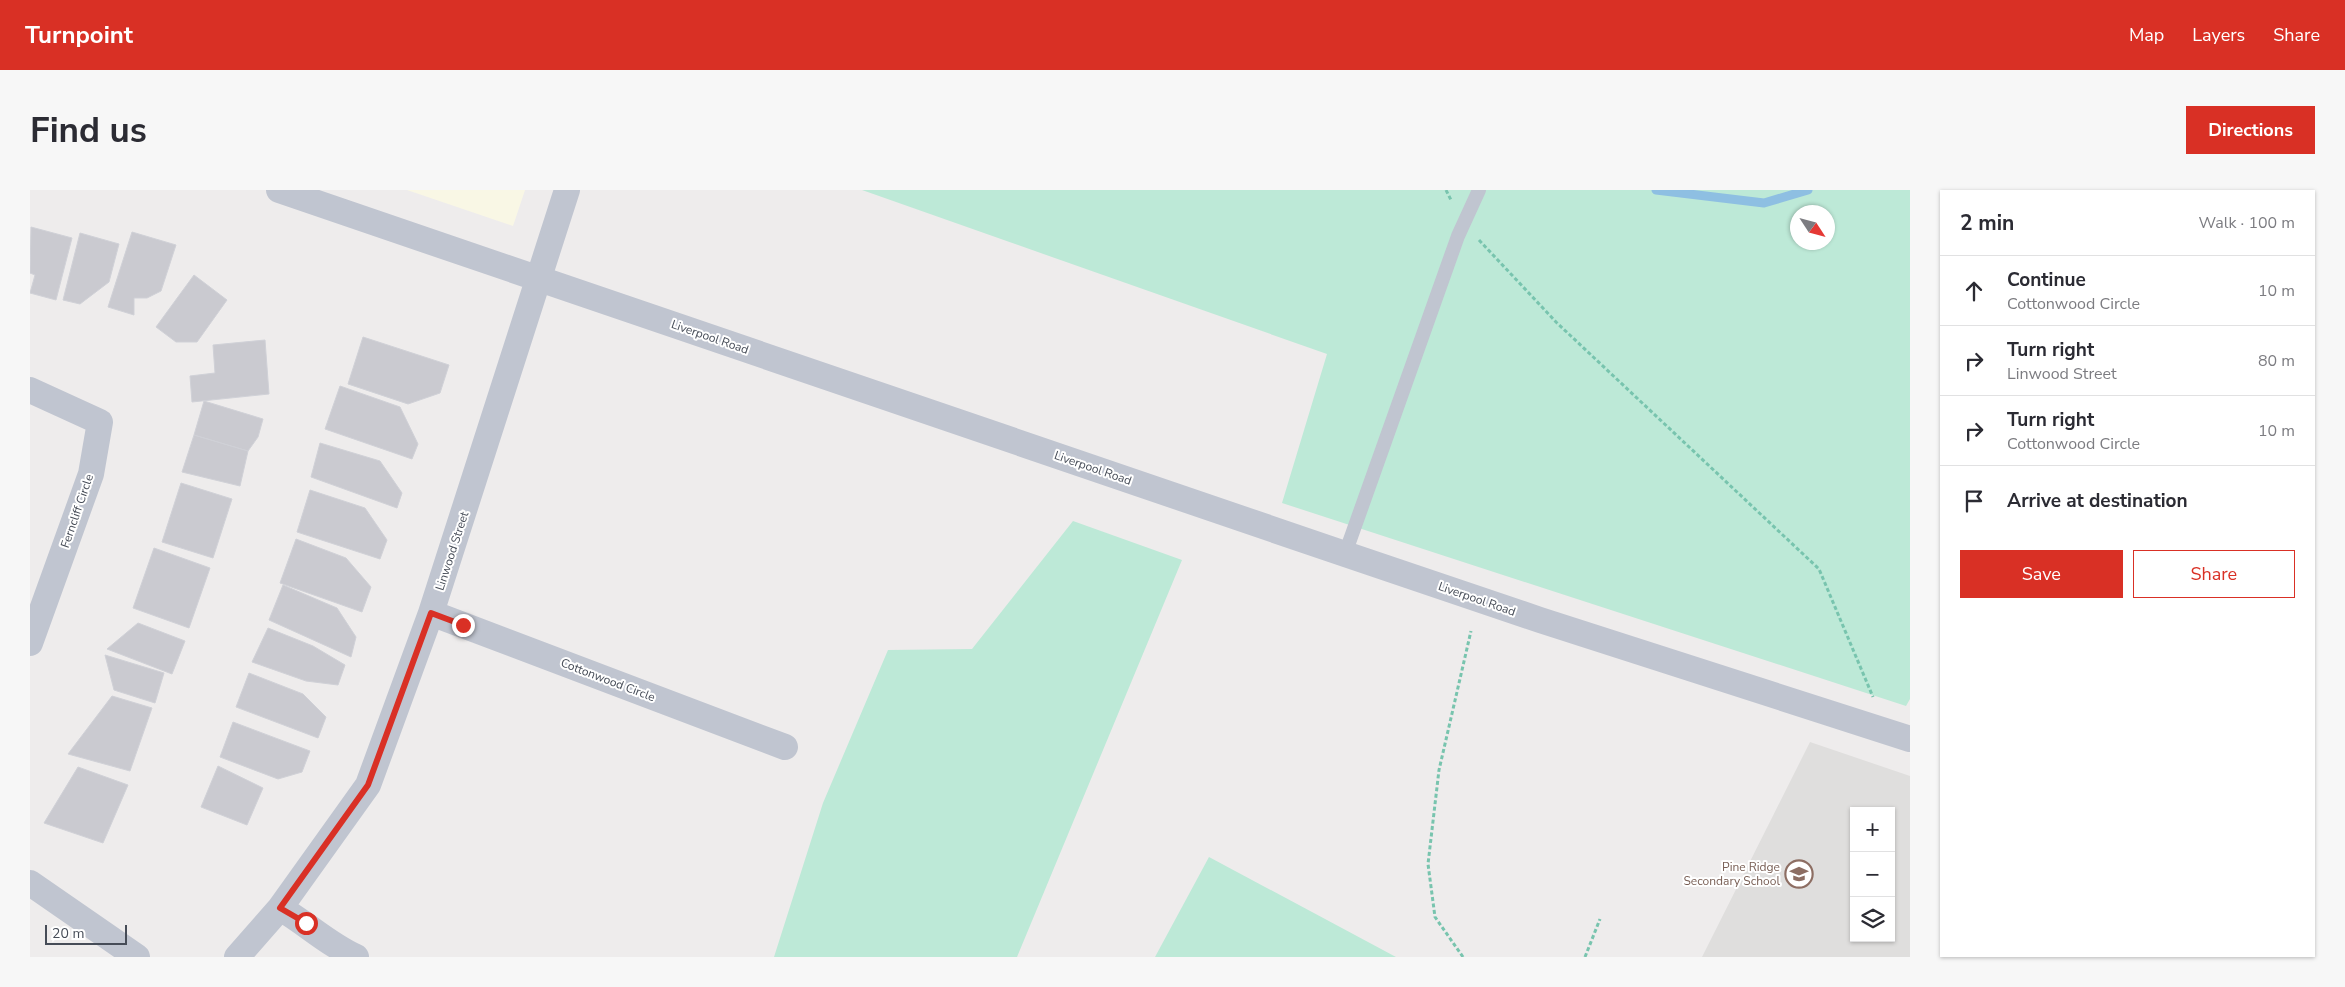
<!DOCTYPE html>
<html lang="en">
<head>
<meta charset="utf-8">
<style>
  body { margin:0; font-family:"Nunito Sans",sans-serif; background:#f7f7f7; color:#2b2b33 }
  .controls { position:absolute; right:15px; bottom:15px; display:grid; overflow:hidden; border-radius:0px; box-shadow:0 1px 4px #0004 }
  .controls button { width:45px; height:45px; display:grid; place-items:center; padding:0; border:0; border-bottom:1px solid #e1e1e2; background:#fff; color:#2b2b33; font:25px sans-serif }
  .compass { position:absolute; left:1760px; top:15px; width:45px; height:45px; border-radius:50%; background:#fff; box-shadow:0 1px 4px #0004; rotate:126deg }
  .scale { position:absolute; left:15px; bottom:12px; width:82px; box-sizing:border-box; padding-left:5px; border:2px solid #464c57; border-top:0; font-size:14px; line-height:18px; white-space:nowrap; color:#464c57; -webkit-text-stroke:4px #fff; paint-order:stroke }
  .stop { position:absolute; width:15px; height:15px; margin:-11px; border:4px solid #d93025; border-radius:50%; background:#fff }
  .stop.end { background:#d93025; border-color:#fff; box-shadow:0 1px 5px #0008 }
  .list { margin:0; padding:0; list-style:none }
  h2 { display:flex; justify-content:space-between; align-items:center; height:65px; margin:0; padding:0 20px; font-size:21px }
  h2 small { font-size:16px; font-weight:400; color:#7c7c81 }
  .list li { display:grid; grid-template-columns:32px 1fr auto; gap:15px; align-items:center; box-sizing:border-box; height:70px; padding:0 20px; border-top:1px solid #e1e1e2 }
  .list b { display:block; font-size:19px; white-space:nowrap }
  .list p { margin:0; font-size:16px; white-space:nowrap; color:#7c7c81 }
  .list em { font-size:16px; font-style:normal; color:#7c7c81 }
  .actions { display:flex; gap:10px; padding:15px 20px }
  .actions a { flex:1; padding:11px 0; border:1px solid #d93025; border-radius:0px; text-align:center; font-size:18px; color:#d93025 }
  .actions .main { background:#d93025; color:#fff }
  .icon { flex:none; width:28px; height:28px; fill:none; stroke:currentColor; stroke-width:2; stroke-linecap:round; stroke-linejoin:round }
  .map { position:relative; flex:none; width:1880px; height:767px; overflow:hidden; border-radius:0px }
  header { display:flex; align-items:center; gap:30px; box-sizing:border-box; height:70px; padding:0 25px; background:#d93025; color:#fff }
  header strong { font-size:24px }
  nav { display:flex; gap:28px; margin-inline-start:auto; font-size:18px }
  .intro { display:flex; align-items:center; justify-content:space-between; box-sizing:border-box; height:120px; padding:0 30px }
  h1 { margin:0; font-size:35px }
  .button { padding:12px 22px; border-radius:0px; background:#d93025; color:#fff; font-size:18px; font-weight:700 }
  main { display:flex; gap:30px; padding:0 30px }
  aside { flex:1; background:#fff; border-radius:0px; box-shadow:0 1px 4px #0004 }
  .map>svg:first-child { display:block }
</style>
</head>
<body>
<header>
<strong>Turnpoint</strong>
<nav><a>Map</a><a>Layers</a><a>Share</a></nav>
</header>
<div class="intro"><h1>Find us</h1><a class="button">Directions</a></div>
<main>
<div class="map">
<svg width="1880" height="767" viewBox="0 0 1880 767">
  <rect width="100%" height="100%" fill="#eeecec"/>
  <path fill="#f9f7e5" d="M377 0H495L483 36Z"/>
  <path fill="#dfdedd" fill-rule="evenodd" d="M1780 552 1880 586V767H1672ZM1824 621H1861V748H1824Z"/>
  <path fill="#bde9d7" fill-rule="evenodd" d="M832 0H1880V509L1876 516 1252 313 1297 164ZM1768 22H1798V52H1768Z
    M1043 331 1152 370 987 767H744L793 613 858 460 942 459Z
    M1179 667 1366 767H1125Z"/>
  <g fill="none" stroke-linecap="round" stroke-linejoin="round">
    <path stroke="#8ebfe2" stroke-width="9" d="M1626 0 1734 13 1778 0"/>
  </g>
  <path fill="#cacad0" stroke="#d0d1d7" d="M1 37 42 48 26 110 0 103 5 85 0 83Z
    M102 42 146 55 131 101 117 108H104V125L78 117Z
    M50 43 89 54 79 92 50 114 33 110Z
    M164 85 197 110 167 152H146L126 137Z
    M333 147 419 175 410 203 378 214 318 194Z
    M235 150 239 204 162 212 160 186 185 183 183 155Z
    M310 196 370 217 388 254 382 269 295 239Z
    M174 211 233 229 228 247 218 261 164 245Z
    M164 245 218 261 210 296 152 282Z
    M290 253 350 271 372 303 367 318 281 287Z
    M151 293 202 309 183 368 132 352Z
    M280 300 335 318 357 350 350 369 267 342Z
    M266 349 316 368 341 397 332 422 250 393Z
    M124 358 180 378 159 438 103 418Z
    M253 395 307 418 326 447 321 467 239 430Z
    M108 433 155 451 142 484 77 459Z
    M238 438 283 456 315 475 308 495 276 491 222 472Z
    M75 465 134 483 125 513 84 500Z
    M219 483 273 504 296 527 288 548 206 517Z
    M82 506 122 518 100 581 38 564Z
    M203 532 280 561 272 582 248 589 190 567Z
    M188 576 233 598 217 635 171 617Z
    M48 577 98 595 73 653 14 633Z"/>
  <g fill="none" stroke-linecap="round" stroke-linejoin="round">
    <path stroke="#78c4ae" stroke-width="3" stroke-dasharray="4 2.5" stroke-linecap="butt" d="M1416 0 1421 10
      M1449 50 1526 132 1789 379 1843 507
      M1433 767 1405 727 1398 674 1409 580 1441 441
      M1555 767 1570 729"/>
    <path stroke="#c0c5d0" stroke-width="14" d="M1315 364 1428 46 1449 0"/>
    <path stroke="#c0c5d0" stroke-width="26" d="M249 0 1315 364 1510 430 1880 549
      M0 200 70 232 61 284 0 453
      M401 423 755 557
      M0 693 107 767
      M250 718C276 733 299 755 326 767
      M207 767 250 718 338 595 401 423 537 0"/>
  </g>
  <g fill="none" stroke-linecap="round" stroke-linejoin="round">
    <path stroke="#d93025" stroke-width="6" d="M276 733 250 718 338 595 401 423 433 435"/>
  </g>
  <defs>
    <g id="school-ring" transform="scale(1.4375)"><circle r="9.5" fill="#fff" stroke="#8d6e63" stroke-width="1.5"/><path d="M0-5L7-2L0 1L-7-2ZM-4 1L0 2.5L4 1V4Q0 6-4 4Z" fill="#8d6e63"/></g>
  </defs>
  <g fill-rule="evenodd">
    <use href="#school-ring" x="1769" y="684"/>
  </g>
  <g text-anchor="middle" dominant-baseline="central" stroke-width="4" stroke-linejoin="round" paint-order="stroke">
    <g font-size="12" fill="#464c57" stroke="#fff">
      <text transform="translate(680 147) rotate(19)">Liverpool Road</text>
      <text transform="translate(1063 278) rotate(19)">Liverpool Road</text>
      <text transform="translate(47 321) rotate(-71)">Ferncliff Circle</text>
      <text transform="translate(422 361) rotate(-72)">Linwood Street</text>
      <text transform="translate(1447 409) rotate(19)">Liverpool Road</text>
      <text transform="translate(578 490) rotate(21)">Cottonwood Circle</text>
    </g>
    <g font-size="12" fill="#785e54" stroke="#fff" text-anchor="end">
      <text x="1750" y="677">Pine Ridge<tspan x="1750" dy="14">Secondary School</tspan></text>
    </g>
  </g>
</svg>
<div class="controls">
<button>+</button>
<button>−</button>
<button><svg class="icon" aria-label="layers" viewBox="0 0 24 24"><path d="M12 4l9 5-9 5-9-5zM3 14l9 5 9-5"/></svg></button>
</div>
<svg class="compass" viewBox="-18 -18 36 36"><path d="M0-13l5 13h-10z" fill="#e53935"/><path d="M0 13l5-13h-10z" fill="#7c7c81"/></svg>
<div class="scale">20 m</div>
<div class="stop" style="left:276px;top:733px"></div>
<div class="stop end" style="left:433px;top:435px"></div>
</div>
<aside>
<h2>2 min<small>Walk · 100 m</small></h2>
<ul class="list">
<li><svg class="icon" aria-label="ahead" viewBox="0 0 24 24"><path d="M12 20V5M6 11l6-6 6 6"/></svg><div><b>Continue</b><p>Cottonwood Circle</p></div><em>10 m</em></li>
<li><svg class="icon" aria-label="right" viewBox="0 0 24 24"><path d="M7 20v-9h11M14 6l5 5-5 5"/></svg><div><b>Turn right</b><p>Linwood Street</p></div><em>80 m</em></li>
<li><svg class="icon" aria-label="right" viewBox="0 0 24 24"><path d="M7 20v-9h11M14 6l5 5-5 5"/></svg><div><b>Turn right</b><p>Cottonwood Circle</p></div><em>10 m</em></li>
<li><svg class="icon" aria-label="arrive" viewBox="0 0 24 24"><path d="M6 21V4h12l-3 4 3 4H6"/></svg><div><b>Arrive at destination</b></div></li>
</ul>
<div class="actions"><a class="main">Save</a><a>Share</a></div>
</aside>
</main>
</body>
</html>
